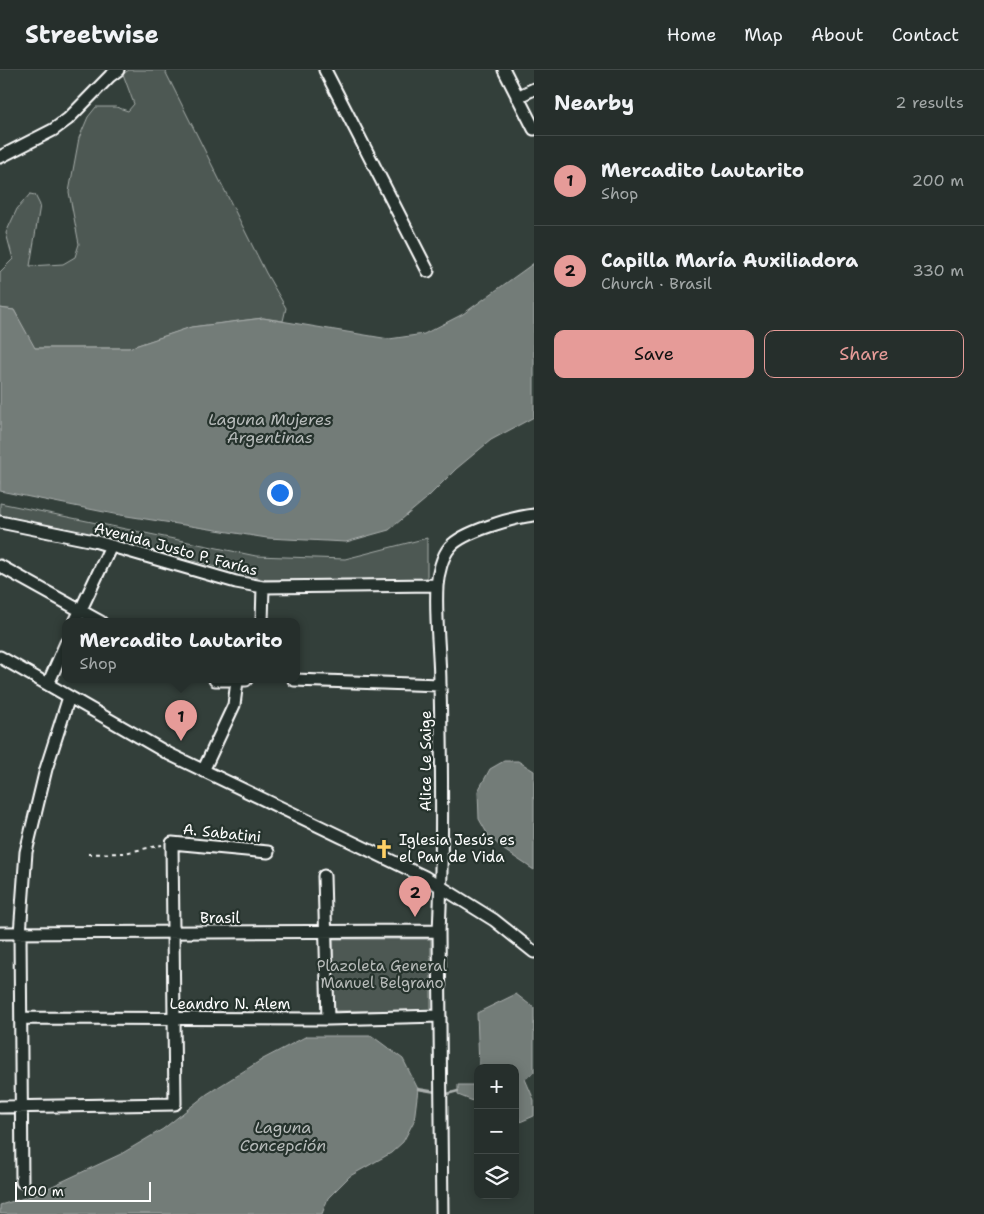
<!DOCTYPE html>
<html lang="en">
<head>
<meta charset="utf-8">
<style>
  body { margin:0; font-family:"Shantell Sans",sans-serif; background:#323b38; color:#f1f3f6 }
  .controls { position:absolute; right:15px; bottom:15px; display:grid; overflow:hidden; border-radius:10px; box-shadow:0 2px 12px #0003 }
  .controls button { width:45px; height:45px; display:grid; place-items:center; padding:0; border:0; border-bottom:1px solid #424a48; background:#262f2c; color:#f1f3f6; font:25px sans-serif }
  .scale { position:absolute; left:15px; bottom:12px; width:136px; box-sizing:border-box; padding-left:5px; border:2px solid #fff; border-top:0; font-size:14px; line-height:18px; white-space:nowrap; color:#fff; -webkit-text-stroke:4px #26332d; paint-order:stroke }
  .you { position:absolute; left:279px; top:422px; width:18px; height:18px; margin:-12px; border:4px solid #fff; border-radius:50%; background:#1a73e8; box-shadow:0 0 0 8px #1a73e833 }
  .badge { display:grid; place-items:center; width:32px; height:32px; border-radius:50%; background:#e69b98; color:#111; font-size:16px; font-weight:700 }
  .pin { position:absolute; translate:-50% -41px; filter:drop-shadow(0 1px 2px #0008) }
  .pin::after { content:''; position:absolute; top:26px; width:18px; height:15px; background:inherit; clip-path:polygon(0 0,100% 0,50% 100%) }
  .popup { position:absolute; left:62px; top:548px; width:238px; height:65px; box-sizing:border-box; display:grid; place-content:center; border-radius:10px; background:#262f2c; filter:drop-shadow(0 1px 4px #0005); font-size:16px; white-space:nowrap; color:#a4a9a9 }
  .popup b { font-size:19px; color:#f1f3f6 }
  .popup::after { content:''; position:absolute; left:50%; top:100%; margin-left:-10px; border:10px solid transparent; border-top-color:#262f2c }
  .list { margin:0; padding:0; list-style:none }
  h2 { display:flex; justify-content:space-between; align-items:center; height:65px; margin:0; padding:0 20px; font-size:21px }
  h2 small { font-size:16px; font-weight:400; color:#a4a9a9 }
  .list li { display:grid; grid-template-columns:32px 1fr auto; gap:15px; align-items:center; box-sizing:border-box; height:90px; padding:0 20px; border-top:1px solid #424a48 }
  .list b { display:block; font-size:19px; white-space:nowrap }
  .list p { margin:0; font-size:16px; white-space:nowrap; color:#a4a9a9 }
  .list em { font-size:16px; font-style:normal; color:#a4a9a9 }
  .actions { display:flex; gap:10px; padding:15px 20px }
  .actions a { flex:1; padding:11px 0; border:1px solid #e69b98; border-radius:10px; text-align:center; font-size:18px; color:#e69b98 }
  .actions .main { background:#e69b98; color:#111 }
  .icon { flex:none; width:28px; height:28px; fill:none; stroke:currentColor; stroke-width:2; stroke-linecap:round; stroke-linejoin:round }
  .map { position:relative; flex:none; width:534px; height:1144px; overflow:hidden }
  header { display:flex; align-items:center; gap:30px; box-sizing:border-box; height:70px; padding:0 25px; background:#262f2c; border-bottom:1px solid #424a48 }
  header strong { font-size:24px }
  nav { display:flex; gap:28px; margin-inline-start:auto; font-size:18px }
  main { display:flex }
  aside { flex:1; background:#262f2c }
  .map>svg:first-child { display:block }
</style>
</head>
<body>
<header>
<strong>Streetwise</strong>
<nav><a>Home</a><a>Map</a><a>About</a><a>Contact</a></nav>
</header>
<main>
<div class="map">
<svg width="534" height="1144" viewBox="0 0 534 1144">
  <rect width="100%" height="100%" fill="#333f3a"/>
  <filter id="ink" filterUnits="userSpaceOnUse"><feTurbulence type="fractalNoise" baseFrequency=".02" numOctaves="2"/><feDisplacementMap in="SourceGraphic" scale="10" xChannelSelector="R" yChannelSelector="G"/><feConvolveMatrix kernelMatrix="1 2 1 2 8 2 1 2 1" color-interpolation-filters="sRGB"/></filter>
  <g filter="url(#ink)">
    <path fill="#4d5853" stroke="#a6aca9" d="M129 0H167L166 3 266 203 286 238 283 251 263 248 192 257 129 278H34L14 240 0 238V202L13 189 6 163 17 139 30 124 35 125 40 135 30 196 63 194 75 187 79 174 69 122 79 68 88 47 96 37H116L128 41 134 34 123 4Z
      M0 433 256 486 345 489 427 468V511L266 510 128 474 0 445Z
      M333 869H431V941H334Z"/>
    <path fill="#737b78" stroke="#abb0ae" d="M534 193V347L491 370 456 399 426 429 389 460 346 472 267 468 114 444 0 421V238L14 240 35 278H129L191 257 263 248 389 269 424 264 463 244Z
      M504 691H518L534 701V800L504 780 488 765 479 749 478 721 490 699Z
      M516 924 534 938V1002L525 1009 534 1030V1046L520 1052 515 1034V998H479L477 943Z
      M307 966H372L403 989 418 1019 414 1051 403 1072 391 1083 350 1106 328 1128 322 1144H0V1135L31 1126 121 1084 163 1059 207 1024 263 989Z
      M458 1015H478V1033L458 1025Z"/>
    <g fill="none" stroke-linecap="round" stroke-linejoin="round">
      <path stroke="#abb0ae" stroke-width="2.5" d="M418 1019 436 1022
        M447 1024 458 1021"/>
      <g stroke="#fff" stroke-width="15">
        <path id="minor" d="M325 0 428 201
          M504 0 534 59
          M517 27 534 19
          M0 87 53 60 68 49 110 6 118 0
          M0 452 94 471 236 512 263 517 437 515
          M0 496 101 552
          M75 552 111 476
          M262 552 263 517
          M0 587 169 684 425 807 494 850 534 882
          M215 610H246
          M294 610 440 615
          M48 614 66 573
          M203 701 234 635 237 611
          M324 806 328 949
          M0 863 439 861
          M21 948 328 949 440 946
          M0 1037 175 1034 172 773 268 782
          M22 1112 20 864 26 782 46 699 69 627
          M442 1144 439 861C443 779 442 697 440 615 440 582 435 548 437 516 438 504 442 486 450 477 462 462 515 447 534 445"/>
      </g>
      <path stroke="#fff" stroke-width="2" stroke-dasharray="4 4" stroke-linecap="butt" d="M88 784 124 783 162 775"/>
      <use href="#minor" stroke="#26332d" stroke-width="11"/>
    </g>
  </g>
  <defs>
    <g id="church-bare" transform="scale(1.5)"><path d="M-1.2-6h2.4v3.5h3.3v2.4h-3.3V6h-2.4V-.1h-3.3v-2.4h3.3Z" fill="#ffd166" stroke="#26332d" stroke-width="2.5" paint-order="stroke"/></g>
  </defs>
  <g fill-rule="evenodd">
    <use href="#church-bare" x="384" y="779"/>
  </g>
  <g text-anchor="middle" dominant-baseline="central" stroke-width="4.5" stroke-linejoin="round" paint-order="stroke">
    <g font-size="15" fill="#fff" stroke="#26332d">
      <text transform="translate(176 479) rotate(15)">Avenida Justo P. Farías</text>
      <text transform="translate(426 691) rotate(-90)">Alice Le Saige</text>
      <text transform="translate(222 763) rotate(6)">A. Sabatini</text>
      <text x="220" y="848">Brasil</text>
      <text x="230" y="934">Leandro N. Alem</text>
    </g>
    <g font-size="15" fill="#fff" stroke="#26332d" text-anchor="start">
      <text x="399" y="770">Iglesia Jesús es<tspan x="399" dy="17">el Pan de Vida</tspan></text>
    </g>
    <g font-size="15" fill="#b8bcba" stroke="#26332d">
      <text x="382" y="896">Plazoleta General<tspan x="382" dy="17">Manuel Belgrano</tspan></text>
    </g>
    <g font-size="16" font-style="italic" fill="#b9bdbc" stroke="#26332d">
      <text x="270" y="349">Laguna Mujeres<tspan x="270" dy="18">Argentinas</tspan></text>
      <text x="283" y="1057">Laguna<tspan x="283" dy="18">Concepción</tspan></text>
    </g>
  </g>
</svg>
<div class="controls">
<button>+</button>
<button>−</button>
<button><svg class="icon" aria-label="layers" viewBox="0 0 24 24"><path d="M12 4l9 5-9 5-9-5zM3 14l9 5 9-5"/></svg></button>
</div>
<div class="scale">100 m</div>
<div class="you"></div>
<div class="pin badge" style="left:181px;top:671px">1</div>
<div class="popup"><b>Mercadito Lautarito</b>Shop</div>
<div class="pin badge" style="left:415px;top:847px">2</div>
</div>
<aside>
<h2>Nearby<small>2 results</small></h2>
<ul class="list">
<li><span class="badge">1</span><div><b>Mercadito Lautarito</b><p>Shop</p></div><em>200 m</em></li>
<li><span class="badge">2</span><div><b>Capilla María Auxiliadora</b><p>Church · Brasil</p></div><em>330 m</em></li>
</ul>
<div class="actions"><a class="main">Save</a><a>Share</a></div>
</aside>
</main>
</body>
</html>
